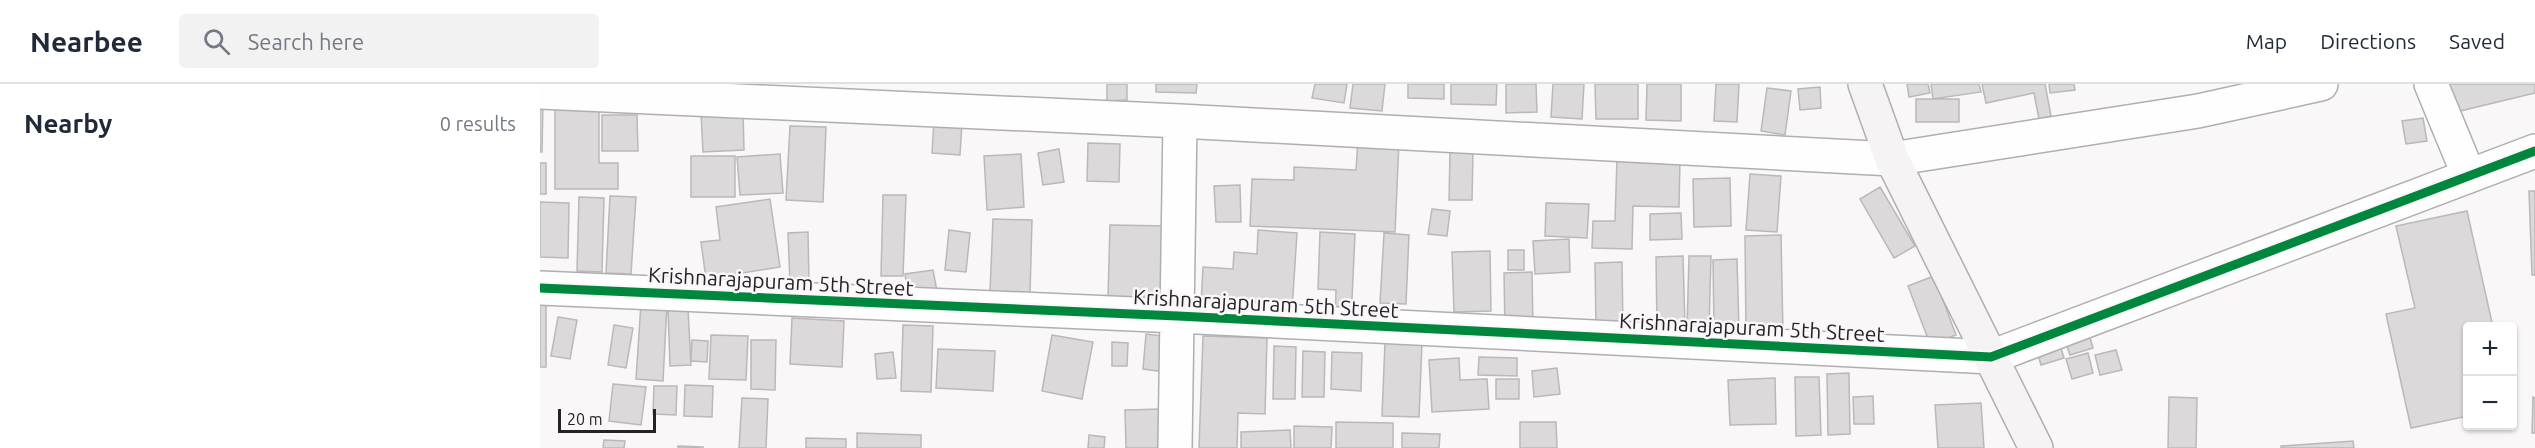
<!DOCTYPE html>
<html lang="en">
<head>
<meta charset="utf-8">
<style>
  body { margin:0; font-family:Ubuntu,sans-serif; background:#f2f2f3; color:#1f2937 }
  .controls { position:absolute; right:18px; bottom:18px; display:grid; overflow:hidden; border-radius:6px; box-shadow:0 2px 4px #0004 }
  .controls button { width:54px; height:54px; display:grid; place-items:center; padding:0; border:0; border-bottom:2px solid #e0e1e3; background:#fff; color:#1f2937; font:30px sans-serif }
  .scale { position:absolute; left:18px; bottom:15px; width:98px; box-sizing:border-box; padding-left:6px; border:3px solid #252425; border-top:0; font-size:16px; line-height:21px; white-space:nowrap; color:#252425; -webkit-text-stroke:4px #faf6f9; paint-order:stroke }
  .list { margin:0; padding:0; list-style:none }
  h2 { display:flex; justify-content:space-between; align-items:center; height:78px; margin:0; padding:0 24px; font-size:26px }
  h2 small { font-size:20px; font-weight:400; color:#747a83 }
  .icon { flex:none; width:33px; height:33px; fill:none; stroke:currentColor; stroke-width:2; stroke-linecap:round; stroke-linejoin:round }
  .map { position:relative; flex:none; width:1995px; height:364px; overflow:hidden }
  header { display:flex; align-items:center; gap:36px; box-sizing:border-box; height:84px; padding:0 30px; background:#fff; border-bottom:2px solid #e0e1e3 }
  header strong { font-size:28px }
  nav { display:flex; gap:33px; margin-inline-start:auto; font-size:21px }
  .search { width:420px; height:54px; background:#f2f2f3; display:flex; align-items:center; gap:15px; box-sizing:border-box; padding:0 21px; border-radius:6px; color:#747a83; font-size:22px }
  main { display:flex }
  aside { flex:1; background:#fff }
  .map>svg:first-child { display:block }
</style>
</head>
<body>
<header>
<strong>Nearbee</strong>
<div class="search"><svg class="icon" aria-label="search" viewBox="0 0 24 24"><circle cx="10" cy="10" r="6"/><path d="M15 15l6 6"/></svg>Search here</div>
<nav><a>Map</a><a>Directions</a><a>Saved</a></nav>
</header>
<main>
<aside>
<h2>Nearby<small>0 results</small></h2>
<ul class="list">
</ul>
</aside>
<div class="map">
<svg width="1995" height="364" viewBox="0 0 1995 364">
  <rect width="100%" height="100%" fill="#f9f7f8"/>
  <path fill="#dbd9da" stroke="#bab8b9" stroke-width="1.5" d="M567 0H587V16L567 17Z
    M616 0H657L656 9 616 8Z
    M775 0H807L804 19 772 14Z
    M813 0H845L842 27 810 24Z
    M868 0H904V15L868 14Z
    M911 0H957L956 21 911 20Z
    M966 0H996L997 28 966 29Z
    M1013 0H1044L1042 35 1011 33Z
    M1055 0H1098V35H1056Z
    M1107 0H1141V37L1106 36Z
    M1176 0H1199L1197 38 1174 37Z
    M1367 0H1388L1390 9 1369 13Z
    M1391 0H1439L1441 8 1393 15Z
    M1442 0H1505L1511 32 1499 35 1494 9 1446 19Z
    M1509 0H1534L1535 6 1510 9Z
    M1908 0H1995V9L1916 28Z
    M1280 3 1281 24 1260 26 1258 5Z
    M1227 4 1251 7 1245 51 1221 47Z
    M1376 15H1419V38H1376Z
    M0 18 3 19 2 68H0Z
    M15 21H59V79H78V105H15Z
    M203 27 204 66 163 68 161 28Z
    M62 31H97L98 67H62Z
    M1883 34 1887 57 1866 60 1862 37Z
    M394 37 422 38 420 71 392 69Z
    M250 42 286 43 283 118 246 116Z
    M818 56 859 58 855 148 710 142 712 95 754 96V83L816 86Z
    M548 59 580 60 579 98 547 97Z
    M519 65 524 98 503 101 498 69Z
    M910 68H933L932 116H909Z
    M240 70 243 109 200 111 197 73Z
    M481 70 484 123 447 126 444 72Z
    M151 72H195V113H151Z
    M1077 74 1140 75 1139 123 1093 122 1092 165 1052 164 1053 137H1075Z
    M0 79H6V110H0Z
    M1210 90 1241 92 1237 148 1206 146Z
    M1190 94 1191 142 1154 143 1153 95Z
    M700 101 701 138H676L674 102Z
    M1340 103 1375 162 1354 174 1320 115Z
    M1989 107H1995V191H1992Z
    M343 111H366L363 192H341Z
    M70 112 96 113 91 190 66 189Z
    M39 113 64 114 62 188 37 187Z
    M230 115 240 183 166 195 161 158 180 156 176 123Z
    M0 118 29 119 28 174 0 173Z
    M1006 119 1049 120 1047 154 1005 152Z
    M892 125 910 127 907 152 888 150Z
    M1927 127 1953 243H1928V332L1871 344 1846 230 1875 224 1856 142Z
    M1141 129 1142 155 1110 156V130Z
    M453 135 492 136 490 210 450 208Z
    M570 141 629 142 628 214 568 213Z
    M409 146 430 149 426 188 405 186Z
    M718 146 757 149 752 226 661 220 663 183 693 185 694 168 717 170Z
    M268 148 269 199 250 200 248 149Z
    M780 148 815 150 811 237H795L796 206 778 205Z
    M844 149 869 151 866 220 840 219Z
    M1241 151 1243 251H1206L1205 152Z
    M1029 155 1030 188 995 190 993 157Z
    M968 166H984V186H968Z
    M950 167 951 227 914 228 912 168Z
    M1143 172 1145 243 1117 244 1116 173Z
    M1149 172H1171L1169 246 1147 245Z
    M1197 175 1199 247 1174 248 1173 176Z
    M1082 178 1083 243 1056 244 1055 179Z
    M393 186 397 207 368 211 365 190Z
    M992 188 993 243 965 244 964 189Z
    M1394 192 1416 251 1390 260 1368 202Z
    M0 218H6V283H0Z
    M101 219 127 220 123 297 96 295Z
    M128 225H148L151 281 130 282Z
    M18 233 37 236 30 275 11 272Z
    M252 234 304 237 302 283 250 280Z
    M74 241 93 244 86 284 68 281Z
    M363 241 393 242 391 308 361 307Z
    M1548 247 1553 264 1530 271 1524 254Z
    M606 250 637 254 633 289 603 285Z
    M171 251 208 252 206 296 169 295Z
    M512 251 553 258 542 315 502 307Z
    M663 252 727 254 725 330 698 329 697 364H659Z
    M152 256 168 257 167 278 151 277Z
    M211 256H236L235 306 211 305Z
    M1519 257 1524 274 1501 281 1496 264Z
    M572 258 588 259 587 282H572Z
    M845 258 882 259 879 333 842 332Z
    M734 262 756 263 755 315H733Z
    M398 265 455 267 453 307 396 304Z
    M1576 266 1582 286 1560 291 1555 271Z
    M763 267 785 268 784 313H762Z
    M353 268 356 294 337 295 335 270Z
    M792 268 822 269 821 307 791 305Z
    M1548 269 1553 289 1532 295 1526 275Z
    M939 273 977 274V292L938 291Z
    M919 274 920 296 947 295 949 325 892 328 889 276Z
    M1017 284 1020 310 994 313 992 287Z
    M1309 289 1310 350 1288 351 1287 290Z
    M1255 293H1279L1281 351 1256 352Z
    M1235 294 1236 340 1190 341 1188 296Z
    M956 295H979V315H956Z
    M73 300 106 303 101 341 69 337Z
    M145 301 173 302 172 333 144 332Z
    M114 302H137L136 331 113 330Z
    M1333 312 1334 340H1314L1313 313Z
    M1629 313 1657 314 1656 364H1628Z
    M1993 313 1995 314V349H1992Z
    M202 314 228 315 226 364H199Z
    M1441 319 1444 364H1398L1395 321Z
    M623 325 625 364H586L585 326Z
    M796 338 853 339V364H796Z
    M980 338H1016L1017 364H980Z
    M754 342 792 343 791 364H754Z
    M750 346 751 364H701V348Z
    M317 349 381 351V364H317Z
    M862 349 900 350 899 364H862Z
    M549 351 565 353 564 364H548Z
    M266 354 306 355V364H266Z
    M64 356 85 357 84 364H63Z
    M1813 357 1814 364H1741V362Z
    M138 362 164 363 138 364Z"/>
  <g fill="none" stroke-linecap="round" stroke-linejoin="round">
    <g stroke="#b0afb0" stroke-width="36">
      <path id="minor" d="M1891 0 1929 92
        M0 8 640 37 1352 75 1658 27 1781 0
        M0 204 638 232 1451 273 1995 67
        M635 364 640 37"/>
    </g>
    <g stroke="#b0afb0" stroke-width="36">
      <path id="secondary" d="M1325 0 1352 75 1496 364"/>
    </g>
    <use href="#minor" stroke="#fefefe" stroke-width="33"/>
    <use href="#secondary" stroke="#f6f3f5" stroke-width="33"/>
    <g stroke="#faf6f9" stroke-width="13">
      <path id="cycleway" d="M0 204 638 232 1451 273 1995 67"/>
    </g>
    <use href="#cycleway" stroke="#00873e" stroke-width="9"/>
  </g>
  <g text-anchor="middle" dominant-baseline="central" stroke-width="5" stroke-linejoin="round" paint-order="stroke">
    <g font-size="21" fill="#252425" stroke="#faf6f9">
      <text transform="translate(241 197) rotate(3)">Krishnarajapuram 5th Street</text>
      <text transform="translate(726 219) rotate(3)">Krishnarajapuram 5th Street</text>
      <text transform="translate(1212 243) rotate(3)">Krishnarajapuram 5th Street</text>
    </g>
  </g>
</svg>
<div class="controls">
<button>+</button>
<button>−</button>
</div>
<div class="scale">20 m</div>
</div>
</main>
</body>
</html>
